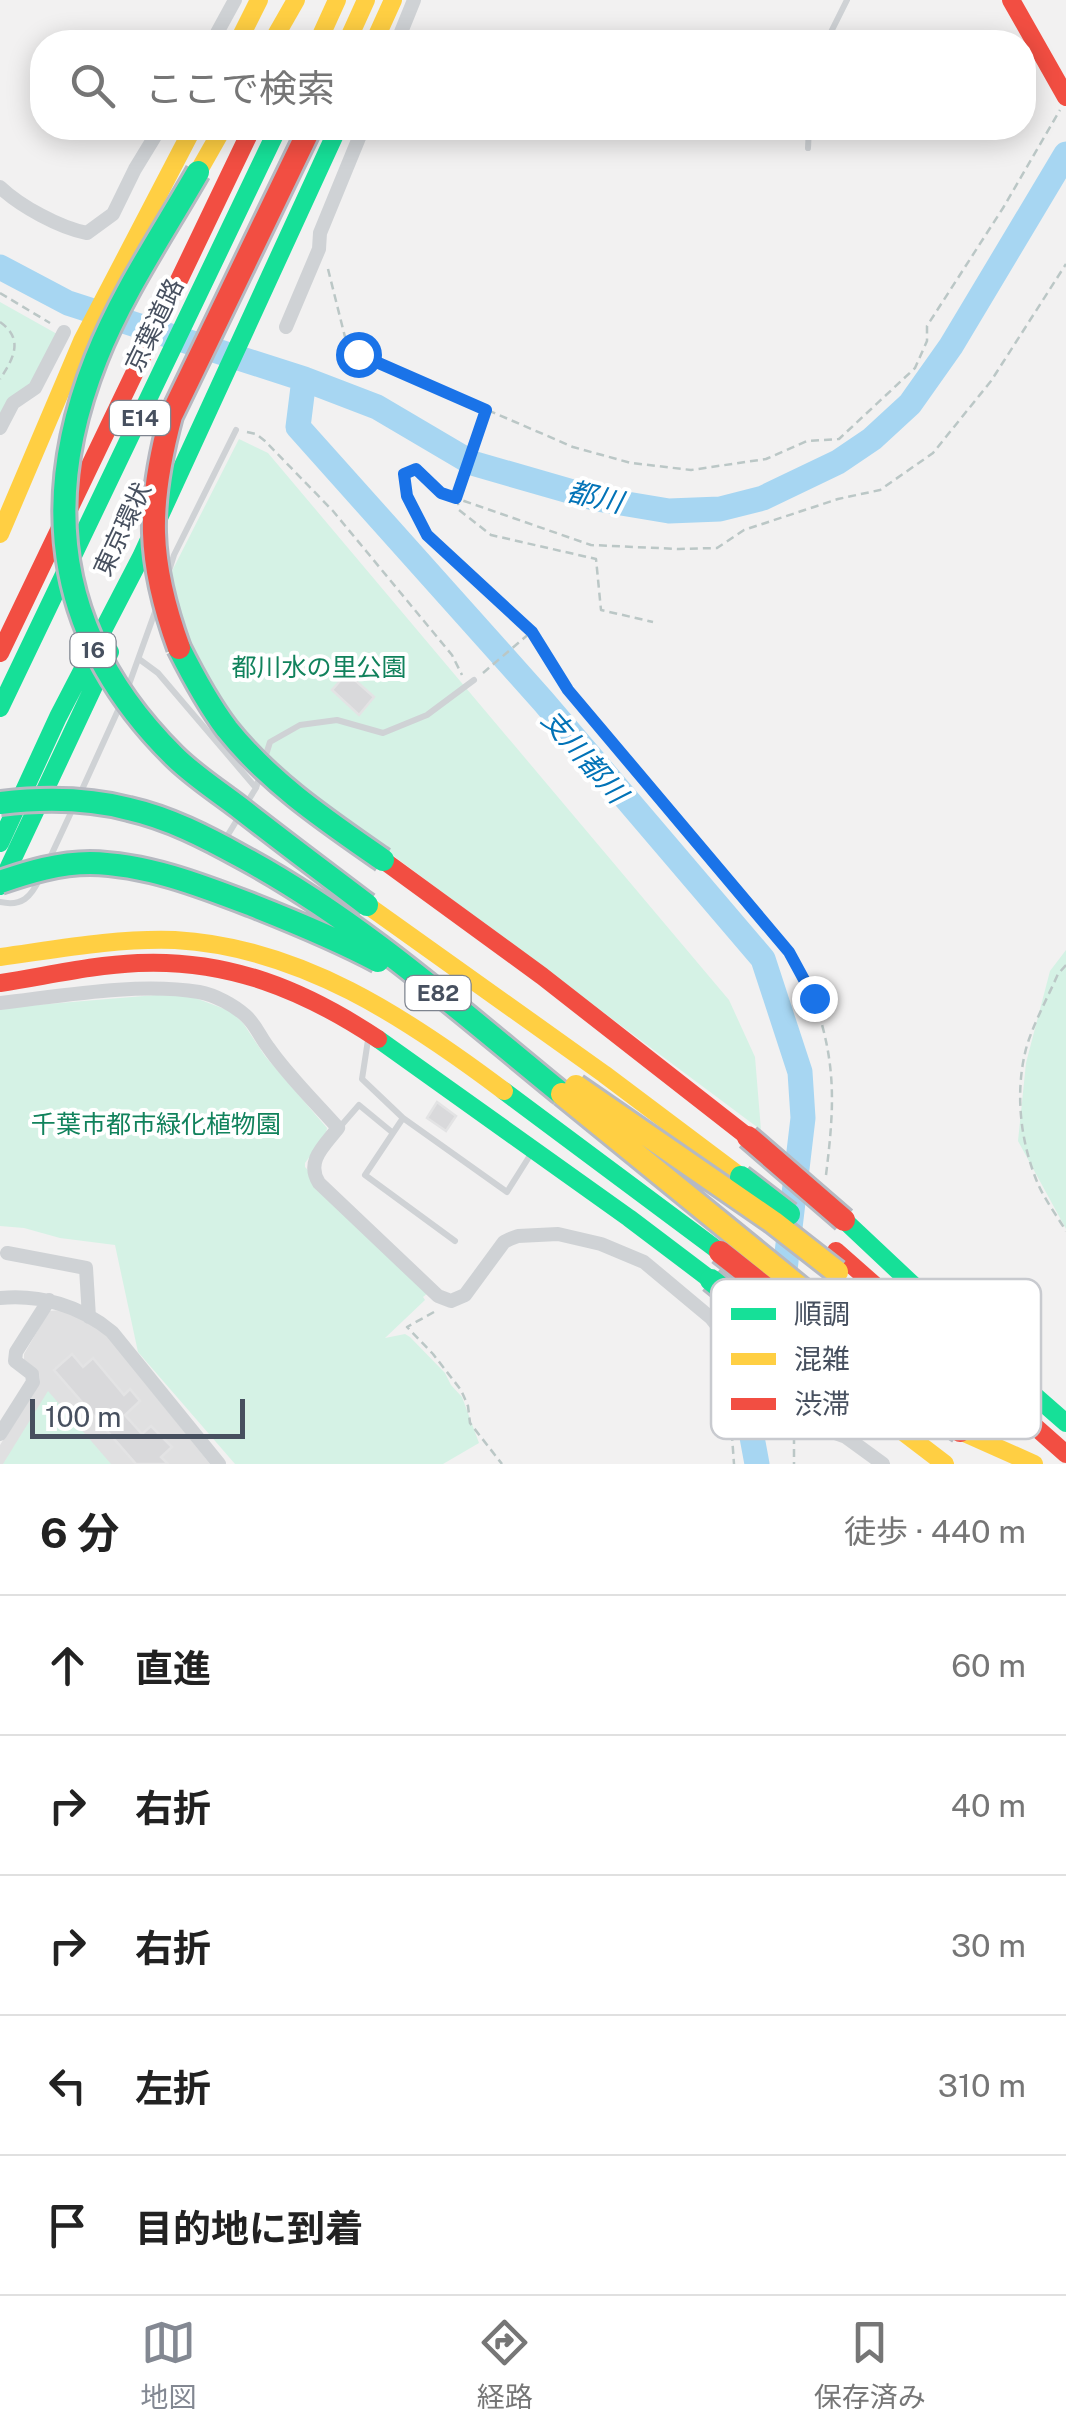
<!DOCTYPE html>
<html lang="ja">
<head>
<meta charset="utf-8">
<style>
  body { margin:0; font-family:"Public Sans","Noto Sans JP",sans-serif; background:#f2f2f2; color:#222 }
  .scale { position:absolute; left:30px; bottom:25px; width:215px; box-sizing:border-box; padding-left:10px; border:5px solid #47505f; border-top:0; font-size:28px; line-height:35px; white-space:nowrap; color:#47505f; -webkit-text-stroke:8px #fff; paint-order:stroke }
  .stop { position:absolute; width:30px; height:30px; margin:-22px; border:8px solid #1a73e8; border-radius:50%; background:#fff }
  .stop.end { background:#1a73e8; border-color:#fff; box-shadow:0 2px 10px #0008 }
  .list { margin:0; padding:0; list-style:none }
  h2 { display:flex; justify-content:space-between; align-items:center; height:130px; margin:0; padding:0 40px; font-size:42px }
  h2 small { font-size:32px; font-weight:400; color:#767676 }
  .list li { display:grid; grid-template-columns:65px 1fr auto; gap:30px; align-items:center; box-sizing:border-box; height:140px; padding:0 40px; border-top:2px solid #e0e0e0 }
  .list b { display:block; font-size:38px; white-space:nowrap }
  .list em { font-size:32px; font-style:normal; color:#767676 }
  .icon { flex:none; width:55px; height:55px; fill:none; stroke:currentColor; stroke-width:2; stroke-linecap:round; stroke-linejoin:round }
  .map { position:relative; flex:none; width:1066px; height:1464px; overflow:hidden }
  .search { position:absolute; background:#fff; box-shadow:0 5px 25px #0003; left:30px; right:30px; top:30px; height:110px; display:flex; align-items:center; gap:25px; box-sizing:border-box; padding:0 35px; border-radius:40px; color:#767676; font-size:38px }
  .sheet { height:830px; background:#fff }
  nav { display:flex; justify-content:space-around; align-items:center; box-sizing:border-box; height:140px; border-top:2px solid #e0e0e0; background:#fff; font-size:28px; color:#767676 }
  nav a { display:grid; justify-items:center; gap:5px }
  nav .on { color:#838892 }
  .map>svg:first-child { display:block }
</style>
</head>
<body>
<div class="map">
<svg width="1066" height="1464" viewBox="0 0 1066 1464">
  <rect width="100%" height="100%" fill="#f2f1f1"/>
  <path fill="#e0e0e1" d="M60 1310 84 1320 105 1333 210 1464H0V1445L40 1381 39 1373 24 1363V1354L49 1311Z"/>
  <path fill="#d5f2e5" d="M0 302 57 334 28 388 0 425Z
    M239 439 268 453 729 1000 755 1057 761 1130 292 780 245 734 206 680 181 620 171 573Z
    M1066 950V1229L1018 1141 1026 1063 1050 971Z
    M156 995 190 996 230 1011 243 1023 265 1056 327 1128 326 1134 305 1163V1167L428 1293 423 1297 425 1300 385 1338 405 1334 410 1337 445 1373 451 1385 462 1397 479 1443 443 1464H235L138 1352 115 1245 60 1238 24 1228 0 1226V1008Z
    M48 1391 111 1464H3Z"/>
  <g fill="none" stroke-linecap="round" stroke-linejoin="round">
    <path stroke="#a7d6f2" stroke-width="25" d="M0 267 68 303 304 379 377 407 472 463 597 499 669 511 720 509 763 498 838 462 872 439 910 404 951 346 1066 154
      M304 379 298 427 543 701 763 959 800 1072 803 1118 775 1354 752 1437 757 1464"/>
  </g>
  <path fill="#d9d9db" stroke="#e3e3e4" stroke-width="2.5" d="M347 673 374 697 359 715 332 690Z
    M437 1102 456 1116 446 1131 427 1118Z
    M72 1354 83 1367 93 1358 124 1395 130 1389 140 1401 125 1415 142 1434 151 1426 172 1447 161 1457 168 1464H136L54 1370Z"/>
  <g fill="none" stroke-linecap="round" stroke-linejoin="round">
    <path stroke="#bbc7c6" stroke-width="2.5" stroke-dasharray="8 5" stroke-linecap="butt" d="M328 269 347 345 358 354 573 447 631 463 691 470 766 459 807 441 839 439 915 368 927 341V326L1003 208 1060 110
      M0 293 50 323
      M0 322C24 339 14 358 0 379
      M486 411 457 497 459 510 491 535 596 559 601 610 653 622
      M247 432 256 434 265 441 333 511 452 655 462 675
      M483 673 530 633
      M1066 965 1058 974C1048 997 1030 1030 1025 1053 1015 1096 1021 1144 1038 1184 1045 1200 1057 1216 1066 1231
      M826 1175C834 1109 837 1066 815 1002 809 985 798 968 789 952L568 690 532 632 427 535 407 496 404 474 416 469 441 493 591 545 679 549 717 548 744 530 838 499 880 490 933 453 991 381 1066 264
      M434 1312 407 1327 433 1354 461 1390 468 1406 470 1423 502 1464
      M729 1394 734 1464
      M794 1403V1376
      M794 1436V1464"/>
    <path stroke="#cfd2d5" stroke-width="6" d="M826 42 847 0
      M808 148 809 128
      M167 577 174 555 236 430
      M139 659 158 673 256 788
      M127 690 155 612
      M265 758 270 742 300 725 337 720 383 733 427 715 474 680
      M80 794 120 706
      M246 804 256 788 260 775
      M226 838 240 815
      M48 862 74 806
      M0 902C22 907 31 897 40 878
      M368 1040 362 1079 403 1118 365 1175 455 1241
      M403 1118 507 1192 529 1157
      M339 1128 359 1105 393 1133"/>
    <path stroke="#cfd2d5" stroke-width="14" d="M212 42 235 0
      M397 42 414 0
      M0 187C20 206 60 228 87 233L113 214 135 169 160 128
      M286 327 319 249 320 233 363 128
      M0 428 13 403 35 388 64 332
      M0 1003C61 996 138 982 199 992 215 995 234 1005 246 1016 256 1025 260 1037 268 1047 288 1076 315 1102 338 1128 325 1145 305 1161 319 1183L438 1296 451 1301 465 1295 504 1242 510 1239 518 1236 558 1234 601 1244 644 1262 711 1318C725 1334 728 1351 727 1373L793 1418 846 1437 883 1464
      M7 1253 86 1268 89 1317
      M0 1298C40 1294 81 1306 112 1332L219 1464
      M0 1434 33 1382 32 1374 15 1361 16 1352 49 1300"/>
    <path stroke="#16e098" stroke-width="18" d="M0 708 278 128
      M0 843 58 717 141 557 338 128
      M0 886 110 652
      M378 1039 629 1218 711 1280
      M504 1091 720 1252
      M844 1220 978 1346 1066 1423"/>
    <path stroke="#ffcf43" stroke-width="18" d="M238 42 259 0
      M272 42 296 0
      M318 42 337 0
      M347 42 366 0
      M374 42 393 0
      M198 172 223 128
      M0 534 82 341 193 128
      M367 905 604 1074 741 1177
      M0 957C58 949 116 938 175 940 300 947 407 1018 504 1091
      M820 1304 960 1431 1034 1464
      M822 1370 945 1464"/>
    <path stroke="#f24e42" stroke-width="18" d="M1011 0 1066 97
      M0 653 252 128
      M383 860 542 976 748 1137
      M0 983C46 976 92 965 138 963 229 959 304 990 378 1039
      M836 1251 1066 1454"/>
    <g stroke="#b6b9c1" stroke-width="28" stroke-linecap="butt">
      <path id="fast-bridge" d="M198 172C163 233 122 293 96 359 37 508 59 642 174 756 194 776 218 791 240 808 282 841 325 873 367 905
        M179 648C193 676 208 704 227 729 270 783 327 821 383 860
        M0 803C43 798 87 798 129 809 169 818 206 837 242 857 359 920 460 1011 562 1094
        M0 882C29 872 59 863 90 863 146 864 200 885 252 905 295 922 337 939 378 961
        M741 1177 789 1214
        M711 1280 822 1370"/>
    </g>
    <g stroke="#b6b9c1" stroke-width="28" stroke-linecap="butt">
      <path id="slow-bridge" d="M576 1086 773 1222 837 1272
        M562 1094 820 1304"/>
    </g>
    <g stroke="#b6b9c1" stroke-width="28" stroke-linecap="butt">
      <path id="jam-bridge" d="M179 648C147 560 147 506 171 416L310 128
        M748 1137 844 1220
        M720 1252 867 1368 960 1431"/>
    </g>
    <use href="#fast-bridge" stroke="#16e098" stroke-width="22"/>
    <use href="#slow-bridge" stroke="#ffcf43" stroke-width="22"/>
    <use href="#jam-bridge" stroke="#f24e42" stroke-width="22"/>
  </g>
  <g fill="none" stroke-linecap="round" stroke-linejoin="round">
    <path stroke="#1a73e8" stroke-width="12" d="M358 354 486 410 456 498 441 493 416 469 404 474 407 496 427 535 532 632 568 690 789 952 814 998"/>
  </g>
  <g text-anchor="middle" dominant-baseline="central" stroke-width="8" stroke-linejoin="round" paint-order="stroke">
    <g fill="#fff" stroke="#7e848f" stroke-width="2.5">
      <rect x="110" y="401" width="60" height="34" rx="8"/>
      <rect x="70.5" y="633" width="45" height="34" rx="8"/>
      <rect x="405.5" y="976" width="65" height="34" rx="8"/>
    </g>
    <g font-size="22" font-weight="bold" fill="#47505f">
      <text x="140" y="418">E14</text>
      <text x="93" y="650">16</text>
      <text x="438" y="993">E82</text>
    </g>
    <g font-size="25" fill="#47505f" stroke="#fff">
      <text transform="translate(154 325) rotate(-64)">京葉道路</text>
      <text transform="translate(122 529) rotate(-65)">東京環状</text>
    </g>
    <g font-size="25" fill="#11825c" stroke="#fff">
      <text x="319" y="667">都川水の里公園</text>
      <text x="156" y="1124">千葉市都市緑化植物園</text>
    </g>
    <g font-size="28" font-style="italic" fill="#0273b7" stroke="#fff">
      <text transform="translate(595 496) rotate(13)">都川</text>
      <text transform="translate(585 756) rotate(49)">支川都川</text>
    </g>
  </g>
  <rect x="711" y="1279" width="330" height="160" rx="15" fill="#fff" stroke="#c8cacf" stroke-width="2.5"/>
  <rect x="731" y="1308" width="45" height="12" fill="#16e098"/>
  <rect x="731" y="1353" width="45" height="12" fill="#ffcf43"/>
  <rect x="731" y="1398" width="45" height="12" fill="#f24e42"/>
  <g font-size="28" fill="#47505f">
    <text x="794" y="1324">順調</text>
    <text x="794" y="1369">混雑</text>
    <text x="794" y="1414">渋滞</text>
  </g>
</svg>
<div class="scale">100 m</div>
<div class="stop" style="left:358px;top:354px"></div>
<div class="stop end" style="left:814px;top:998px"></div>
<div class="search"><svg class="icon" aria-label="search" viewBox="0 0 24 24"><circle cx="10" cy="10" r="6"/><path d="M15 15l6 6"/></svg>ここで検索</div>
</div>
<section class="sheet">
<h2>6 分<small>徒歩 · 440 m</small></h2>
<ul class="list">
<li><svg class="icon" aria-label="ahead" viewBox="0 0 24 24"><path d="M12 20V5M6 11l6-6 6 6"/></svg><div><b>直進</b></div><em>60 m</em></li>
<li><svg class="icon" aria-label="right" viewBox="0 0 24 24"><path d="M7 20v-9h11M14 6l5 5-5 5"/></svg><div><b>右折</b></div><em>40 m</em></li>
<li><svg class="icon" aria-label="right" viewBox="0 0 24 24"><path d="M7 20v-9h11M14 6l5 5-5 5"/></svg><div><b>右折</b></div><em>30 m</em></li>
<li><svg class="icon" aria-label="left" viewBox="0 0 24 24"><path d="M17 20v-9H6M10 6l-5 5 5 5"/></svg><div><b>左折</b></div><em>310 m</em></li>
<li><svg class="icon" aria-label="arrive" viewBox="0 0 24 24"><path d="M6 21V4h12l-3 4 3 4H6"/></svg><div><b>目的地に到着</b></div></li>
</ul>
</section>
<nav>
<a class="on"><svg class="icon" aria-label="map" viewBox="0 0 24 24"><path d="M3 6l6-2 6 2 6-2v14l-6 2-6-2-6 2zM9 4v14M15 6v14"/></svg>地図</a>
<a><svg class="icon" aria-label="directions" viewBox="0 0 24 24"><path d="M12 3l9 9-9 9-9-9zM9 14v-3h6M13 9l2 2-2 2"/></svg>経路</a>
<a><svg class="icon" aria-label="saved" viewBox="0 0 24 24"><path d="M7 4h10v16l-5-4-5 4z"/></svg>保存済み</a>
</nav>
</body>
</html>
